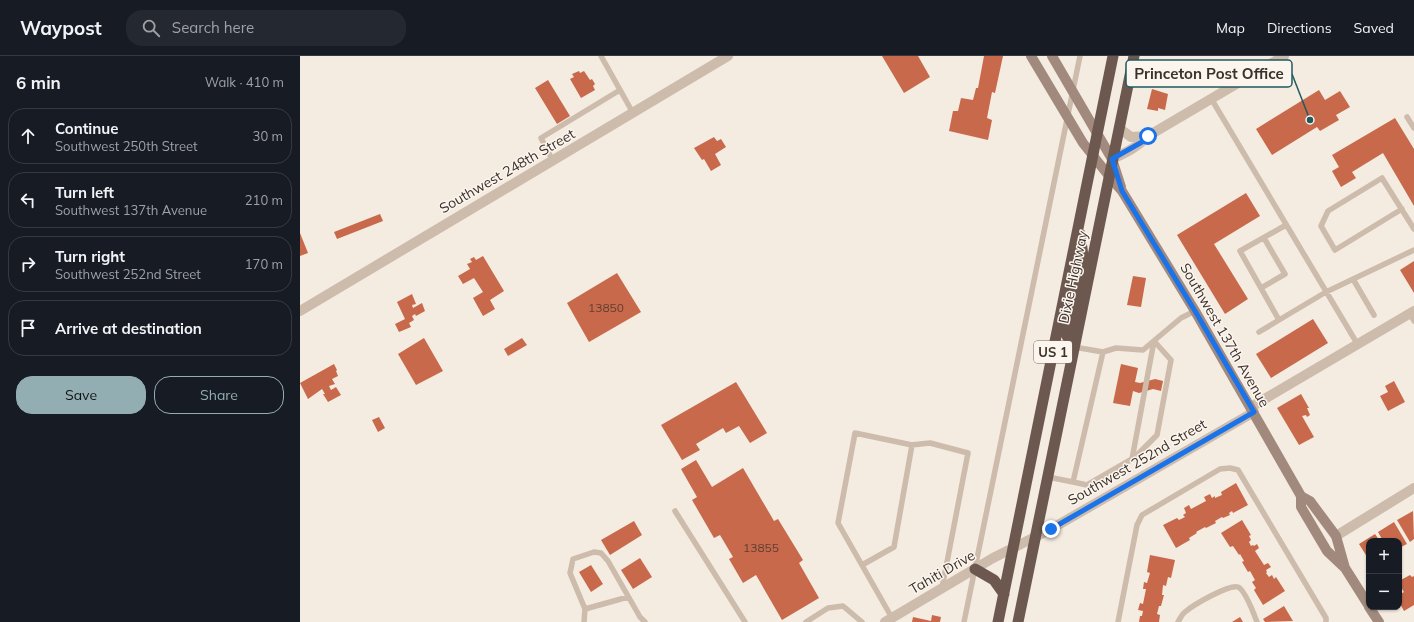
<!DOCTYPE html>
<html lang="en">
<head>
<meta charset="utf-8">
<style>
  body { margin:0; font-family:Mulish,sans-serif; background:#242831; color:#f1f3f6 }
  .controls { position:absolute; right:12px; bottom:12px; display:grid; overflow:hidden; border-radius:8px; box-shadow:0 1px 3px #0004 }
  .controls button { width:36px; height:36px; display:grid; place-items:center; padding:0; border:0; border-bottom:1px solid #363941; background:#171b24; color:#f1f3f6; font:20px sans-serif }
  .stop { position:absolute; width:12px; height:12px; margin:-9px; border:3px solid #1a73e8; border-radius:50%; background:#fff }
  .stop.end { background:#1a73e8; border-color:#fff; box-shadow:0 1px 4px #0008 }
  .list { margin:0; padding:0; list-style:none }
  h2 { display:flex; justify-content:space-between; align-items:center; height:52px; margin:0; padding:0 16px; font-size:17px }
  h2 small { font-size:13px; font-weight:400; color:#9ea1a6 }
  .list li { display:grid; grid-template-columns:26px 1fr auto; gap:12px; align-items:center; box-sizing:border-box; height:56px; margin:0 8px 8px; padding:0 8px; border:1px solid #363941; border-radius:16px }
  .list b { display:block; font-size:15px; white-space:nowrap }
  .list p { margin:0; font-size:13px; white-space:nowrap; color:#9ea1a6 }
  .list em { font-size:13px; font-style:normal; color:#9ea1a6 }
  .actions { display:flex; gap:8px; padding:12px 16px }
  .actions a { flex:1; padding:9px 0; border:1px solid #92aeb2; border-radius:16px; text-align:center; font-size:14px; color:#92aeb2 }
  .actions .main { background:#92aeb2; color:#111 }
  .icon { flex:none; width:22px; height:22px; fill:none; stroke:currentColor; stroke-width:2; stroke-linecap:round; stroke-linejoin:round }
  .map { position:relative; flex:none; width:1114px; height:566px; overflow:hidden }
  header { display:flex; align-items:center; gap:24px; box-sizing:border-box; height:56px; padding:0 20px; background:#171b24; border-bottom:1px solid #363941 }
  header strong { font-size:19px }
  nav { display:flex; gap:22px; margin-inline-start:auto; font-size:14px }
  .search { width:280px; height:36px; background:#242831; display:flex; align-items:center; gap:10px; box-sizing:border-box; padding:0 14px; border-radius:16px; color:#9ea1a6; font-size:15px }
  main { display:flex }
  aside { flex:1; background:#171b24 }
  .map>svg:first-child { display:block }
</style>
</head>
<body>
<header>
<strong>Waypost</strong>
<div class="search"><svg class="icon" aria-label="search" viewBox="0 0 24 24"><circle cx="10" cy="10" r="6"/><path d="M15 15l6 6"/></svg>Search here</div>
<nav><a>Map</a><a>Directions</a><a>Saved</a></nav>
</header>
<main>
<aside>
<h2>6 min<small>Walk · 410 m</small></h2>
<ul class="list">
<li><svg class="icon" aria-label="ahead" viewBox="0 0 24 24"><path d="M12 20V5M6 11l6-6 6 6"/></svg><div><b>Continue</b><p>Southwest 250th Street</p></div><em>30 m</em></li>
<li><svg class="icon" aria-label="left" viewBox="0 0 24 24"><path d="M17 20v-9H6M10 6l-5 5 5 5"/></svg><div><b>Turn left</b><p>Southwest 137th Avenue</p></div><em>210 m</em></li>
<li><svg class="icon" aria-label="right" viewBox="0 0 24 24"><path d="M7 20v-9h11M14 6l5 5-5 5"/></svg><div><b>Turn right</b><p>Southwest 252nd Street</p></div><em>170 m</em></li>
<li><svg class="icon" aria-label="arrive" viewBox="0 0 24 24"><path d="M6 21V4h12l-3 4 3 4H6"/></svg><div><b>Arrive at destination</b></div></li>
</ul>
<div class="actions"><a class="main">Save</a><a>Share</a></div>
</aside>
<div class="map">
<svg width="1114" height="566" viewBox="0 0 1114 566">
  <rect width="100%" height="100%" fill="#f4ebe1"/>
  <path fill="#c8694b" d="M582 0H618L630 21 604 37Z
    M684 0H703L695 37 692 36 687 62 692 64 688 84 649 75 653 55H658L661 42 673 44 676 32H678Z
    M279 15 280 17 284 15 290 24 292 23 295 28 293 30 295 34 281 42 270 23 274 21 272 18Z
    M248 24 270 60 257 68 235 32Z
    M852 33 868 38 865 54 858 52V55L847 53Z
    M1019 34 1025 44 1040 35 1050 51 1036 59 1039 64 1020 75 1017 71 972 99 956 73Z
    M1095 62 1114 93V150L1083 97 1052 116 1056 122 1041 131 1032 115 1039 111 1032 99Z
    M414 81 417 85 421 83 426 91 415 98 421 109 411 115 404 103 402 104 394 92Z
    M946 137 960 160 914 188 948 243 925 258 877 179Z
    M80 158 83 165 37 183 34 176Z
    M0 177 8 197 0 200Z
    M183 200 204 235 190 244 195 253 183 260 173 242 183 236 174 222 163 228 158 220 170 213 167 208 172 206 170 203 174 201 176 204Z
    M1114 205V237L1100 214Z
    M317 217 341 256 289 286 267 247Z
    M833 220 846 222 841 251 827 249Z
    M112 238 116 248 112 249 113 252 122 247 125 255 116 260 115 258 112 260 114 264 109 267 111 271 99 276 95 268 105 263 97 246Z
    M1013 263 1028 287 971 322 956 298Z
    M124 282 143 315 116 329 98 298Z
    M222 282 227 289 208 300 204 293Z
    M34 308 37 314 36 315 38 320 32 323 35 328 29 330 31 334 36 331 41 339 28 346 23 338H25L22 333 8 343 0 327Z
    M821 308 838 312 835 326 840 327 855 323 863 325 861 335 853 333 839 337 833 335 830 350 813 347Z
    M1094 325 1105 346 1088 355 1080 340 1088 336 1085 330Z
    M436 326 467 377 450 387 439 370 426 377 423 372 396 388 400 394 382 404 361 369Z
    M1001 338 1009 352H1007L1010 359 1007 361 1006 359 1002 360 1014 381 999 389 977 352Z
    M79 361 85 372 78 376 72 364Z
    M396 404 412 431 443 412 474 465 478 463 503 504 499 507 519 542 482 564 456 519 443 527 429 503 433 501 420 479 414 482 392 444 397 441 381 413Z
    M936 427 948 449 933 457 932 455 929 457 930 459 923 462 922 461 915 465 916 467 906 472 905 471 896 476 897 477 889 482 890 484 876 492 863 469 877 462 879 464 885 461 883 459 886 457 884 452 889 449 891 453 906 445 904 441 910 438 912 442 915 440V442L922 439 921 436Z
    M1113 455 1114 483 1110 486 1097 464Z
    M942 464 951 479 949 480 951 484 949 486 951 490 953 489 954 490 957 488 959 492 955 495 964 509 968 507 971 511 966 514 967 516 966 517 969 521 972 519 974 523 976 521 985 535 963 549 954 534 956 532 952 526 955 524 950 515 948 516 942 506 944 505 940 498 939 499 933 490 930 491 921 477Z
    M334 465 342 479 310 499 301 484Z
    M1094 466 1107 488 1099 492V485H1083L1078 476Z
    M1075 478 1080 485H1069V504L1059 488Z
    M850 499 875 504 871 522 868 521 866 530 863 529 862 539H864L861 550H859L857 558 860 559 859 566H839L840 560H842L843 555 838 554 840 547 843 548 846 533H843L844 526 847 527 850 517 847 516Z
    M340 502 352 521 333 533 321 514Z
    M291 509 303 528 291 536 279 516Z
    M1110 519 1112 521 1114 520V549L1104 555 1099 546V539L1104 536 1099 528V525Z
    M984 550 993 565 965 566 963 563Z
    M632 559 641 561 640 566H612L613 561 631 565Z
    M940 561 943 566H932Z"/>
  <g fill="none" stroke-linecap="round" stroke-linejoin="round">
    <path stroke="#cdbbac" stroke-width="5.5" d="M301 0 333 57
      M912 44 1058 289
      M1107 61 1114 72
      M253 105 241 82 320 34
      M1102 153 1035 194 1021 170 1028 155 1082 122 1114 173
      M986 169 940 195 979 264 1026 236 1114 194
      M1053 223 1074 259
      M961 232 985 218 964 182
      M1110 258 1114 265
      M959 276 979 264
      M803 296 816 292 843 294 881 262 895 255
      M611 389 630 387 668 397 642 532
      M833 403 857 379 871 304 854 285
      M748 421 773 426 803 296 774 291
      M773 426 787 429 832 403 854 285
      M375 455 445 566
      M562 509 594 491 612 389 555 377 538 467 592 562
      M285 553 328 541
      M284 566 285 553 270 517 273 503 294 496 301 497 308 505 340 561 345 566
      M506 566 528 552 543 550 562 566
      M664 566 780 0
      M818 566 837 469 842 459 920 413 930 412 938 414 1026 562V566
      M878 566C880 563 882 558 885 556 893 549 929 528 938 531 945 534 954 558 957 566"/>
    <path stroke="#cdbbac" stroke-width="10" d="M819 72 831 81 848 80
      M812 103C825 97 838 91 848 80L984 0
      M951 351 1114 255
      M1036 480 1114 432"/>
    <path stroke="#cdbbac" stroke-width="10" d="M0 255 428 0
      M585 566 693 502 751 473 954 356"/>
    <path stroke="#a18a7d" stroke-width="10" d="M731 0 783 87 809 120 822 135 895 255 1001 440 1010 445 1036 480 1045 512
      M752 0 812 103 821 131
      M1001 440V451L1027 495 1045 512 1069 550
      M1069 551 1079 566"/>
    <path stroke="#6c584f" stroke-width="11" d="M774 291 767 280V272L783 200 780 178
      M675 513 694 524 704 538
      M698 566 813 0
      M718 566 834 0"/>
  </g>
  <g fill="none" stroke-linecap="round" stroke-linejoin="round">
    <path stroke="#1a73e8" stroke-width="5" d="M751 473 954 356 895 255 822 135 812 103 842 86 848 80"/>
  </g>
  <g text-anchor="middle" dominant-baseline="central" stroke-width="3" stroke-linejoin="round" paint-order="stroke">
    <g font-size="12" fill="#5e3e33">
      <text x="306" y="251">13850</text>
      <text x="461" y="491">13855</text>
    </g>
    <rect fill="#fbf5ee" stroke="#756b66" stroke-width="1" x="734" y="285" width="38" height="22" rx="3"/>
    <g font-size="13" font-weight="bold" fill="#3b302b">
      <text x="753" y="296">US 1</text>
    </g>
    <g font-size="14" fill="#3b302b" stroke="#fbf5ee">
      <text transform="translate(207 115) rotate(-30)">Southwest 248th Street</text>
      <text transform="translate(773 221) rotate(-78)">Dixie Highway</text>
      <text transform="translate(925 279) rotate(60)">Southwest 137th Avenue</text>
      <text transform="translate(837 406) rotate(-30)">Southwest 252nd Street</text>
      <text transform="translate(642 516) rotate(-30)">Tahiti Drive</text>
    </g>
  </g>
  <path fill="none" stroke="#1f5a5e" stroke-width="1.5" d="M1010 64L992 18"/>
  <circle fill="#1f5a5e" stroke="#fbf5ee" stroke-width="1.5" cx="1010" cy="64" r="4"/>
  <rect fill="#fbf5ee" stroke="#1f5a5e" stroke-width="1.5" x="826" y="4" width="166" height="27" rx="4"/>
  <g font-size="15" text-anchor="middle" font-weight="bold" fill="#3b302b">
    <text x="909" y="23">Princeton Post Office</text>
  </g>
</svg>
<div class="controls">
<button>+</button>
<button>−</button>
</div>
<div class="stop" style="left:848px;top:80px"></div>
<div class="stop end" style="left:751px;top:473px"></div>
</div>
</main>
</body>
</html>
